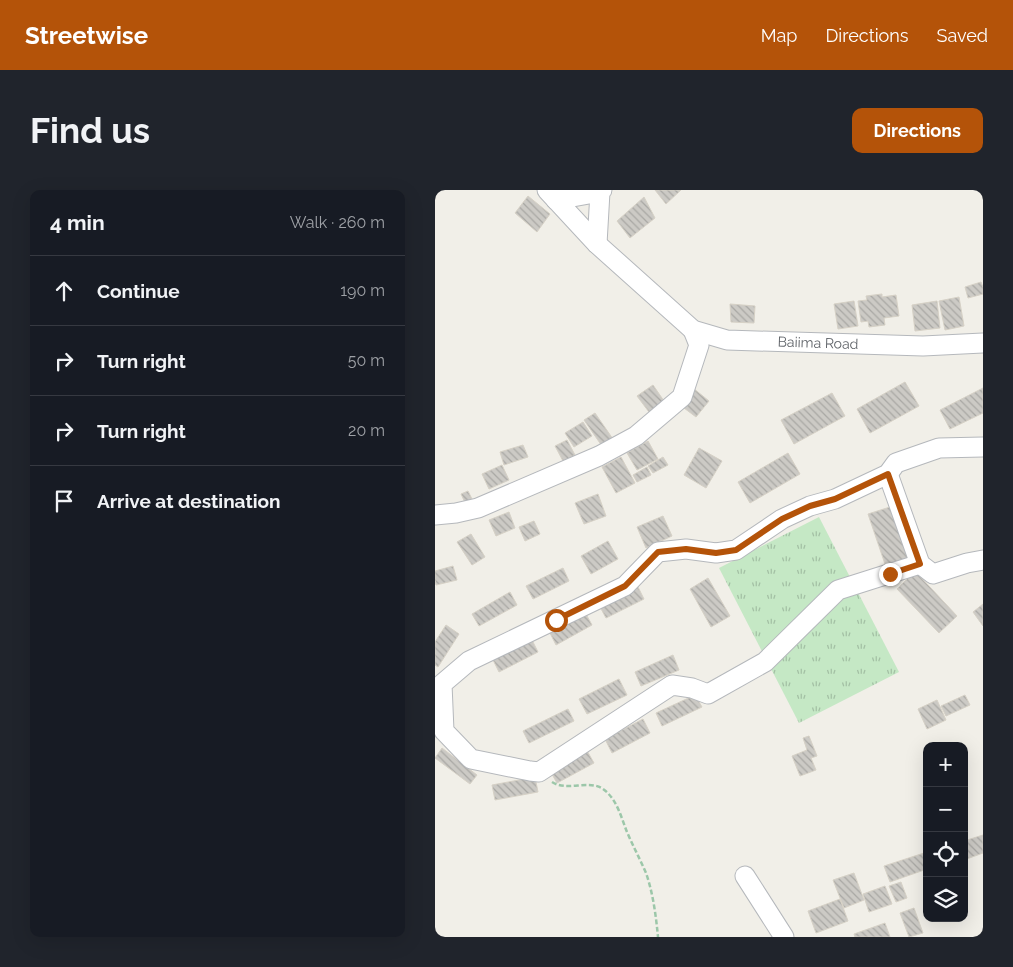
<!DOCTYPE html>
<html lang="en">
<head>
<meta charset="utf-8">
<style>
  body { margin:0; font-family:Raleway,sans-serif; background:#20242c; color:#f1f3f6 }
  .controls { position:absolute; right:15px; bottom:15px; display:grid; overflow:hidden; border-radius:10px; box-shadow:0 5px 20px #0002 }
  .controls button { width:45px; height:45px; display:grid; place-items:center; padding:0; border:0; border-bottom:1px solid #363941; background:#171b24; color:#f1f3f6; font:25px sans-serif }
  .stop { position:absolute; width:15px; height:15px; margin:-11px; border:4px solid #b45309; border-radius:50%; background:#fff }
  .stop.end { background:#b45309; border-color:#fff; box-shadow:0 1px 5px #0008 }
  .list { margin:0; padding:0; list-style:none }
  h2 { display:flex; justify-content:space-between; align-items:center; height:65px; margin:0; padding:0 20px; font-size:21px }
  h2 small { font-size:16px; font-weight:400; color:#9ea1a6 }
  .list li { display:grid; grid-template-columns:32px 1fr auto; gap:15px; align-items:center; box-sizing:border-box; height:70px; padding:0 20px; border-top:1px solid #363941 }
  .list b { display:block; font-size:19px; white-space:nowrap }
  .list em { font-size:16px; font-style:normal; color:#9ea1a6 }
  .icon { flex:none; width:28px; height:28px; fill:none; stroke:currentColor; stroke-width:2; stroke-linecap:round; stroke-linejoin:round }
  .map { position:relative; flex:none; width:548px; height:747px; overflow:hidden; border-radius:10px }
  header { display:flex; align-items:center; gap:30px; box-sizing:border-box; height:70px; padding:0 25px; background:#b45309; color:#fff }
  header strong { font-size:24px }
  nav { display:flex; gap:28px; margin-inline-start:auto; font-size:18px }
  .intro { display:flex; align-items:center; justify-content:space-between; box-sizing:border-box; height:120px; padding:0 30px }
  h1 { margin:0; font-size:35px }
  .button { padding:12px 22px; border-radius:10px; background:#b45309; color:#fff; font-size:18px; font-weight:700 }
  main { display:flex; gap:30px; padding:0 30px }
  aside { flex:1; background:#171b24; border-radius:10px; box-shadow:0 5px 20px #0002 }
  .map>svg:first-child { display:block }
</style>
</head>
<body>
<header>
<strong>Streetwise</strong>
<nav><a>Map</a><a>Directions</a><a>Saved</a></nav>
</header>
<div class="intro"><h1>Find us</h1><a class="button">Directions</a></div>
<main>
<aside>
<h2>4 min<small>Walk · 260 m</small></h2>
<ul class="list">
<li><svg class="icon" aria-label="ahead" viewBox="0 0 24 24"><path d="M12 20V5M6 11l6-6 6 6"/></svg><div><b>Continue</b></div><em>190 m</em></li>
<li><svg class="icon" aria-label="right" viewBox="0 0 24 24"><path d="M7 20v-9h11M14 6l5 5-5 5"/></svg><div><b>Turn right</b></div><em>50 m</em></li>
<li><svg class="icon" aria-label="right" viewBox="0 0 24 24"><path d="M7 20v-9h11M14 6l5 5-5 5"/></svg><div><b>Turn right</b></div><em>20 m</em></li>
<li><svg class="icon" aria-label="arrive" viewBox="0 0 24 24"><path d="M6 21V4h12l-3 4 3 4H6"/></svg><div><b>Arrive at destination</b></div></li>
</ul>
</aside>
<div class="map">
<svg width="548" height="747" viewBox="0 0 548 747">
  <defs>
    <pattern id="park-tufts" width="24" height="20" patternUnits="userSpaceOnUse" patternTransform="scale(1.25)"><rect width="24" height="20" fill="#c5e8c5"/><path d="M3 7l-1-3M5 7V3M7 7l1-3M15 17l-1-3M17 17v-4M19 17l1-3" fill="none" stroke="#a3c0a4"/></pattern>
    <pattern id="building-back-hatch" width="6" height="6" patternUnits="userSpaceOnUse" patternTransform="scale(1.25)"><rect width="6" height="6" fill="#cccac5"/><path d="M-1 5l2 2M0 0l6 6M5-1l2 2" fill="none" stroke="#a9a8a4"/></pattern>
  </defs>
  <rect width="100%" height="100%" fill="#f1efe8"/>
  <path fill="url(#park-tufts)" d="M384 327 464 482 364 533 284 378Z"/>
  <path fill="url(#building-back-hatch)" stroke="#d6d1c6" d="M220 0H246L231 14Z
    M93 6 115 24 102 42 80 23Z
    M209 7 220 28 195 48 182 31Z
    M546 92 548 97V104L533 108 530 97Z
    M447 104V107L461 105 464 126 449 128 450 135 434 137 433 131 426 132 423 111 432 110 431 106Z
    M524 107 529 136 510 140 504 111Z
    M419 111 423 136 403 139 399 114Z
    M502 111 505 138 480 141 477 115Z
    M295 114 320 116 319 133 296 132Z
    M470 192 484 216 435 243 422 219Z
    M218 195 229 211 214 222 202 206Z
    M258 198 274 211 261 227 245 215Z
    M548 198V223L515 239 505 220Z
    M397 203 410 226 359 254 346 230Z
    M160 223 180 252 169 259 149 230Z
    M148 232 157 246 139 257 130 243Z
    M132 250 140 265 128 271 120 256Z
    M213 251 223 269 202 280 192 263Z
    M88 255 93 267 69 275 65 262Z
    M264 258 287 271 271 298 249 285Z
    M353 263 365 284 315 313 303 292Z
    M186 267 200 293 181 303 167 277Z
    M228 267 233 275 218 283 213 276Z
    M67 275 74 290 54 299 47 284Z
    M212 277 216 285 202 292 198 285Z
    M33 301 40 315 33 319 26 304Z
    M163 304 171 326 149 334 140 313Z
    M458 316 477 371 452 380 433 324Z
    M74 322 80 338 61 346 54 330Z
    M228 326 237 346 211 358 202 337Z
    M99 331 105 344 90 351 84 337Z
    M36 344 50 367 37 375 22 352Z
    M173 351 183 369 156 384 146 366Z
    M18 376 22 390 1 395 0 390V381Z
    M128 378 134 391 98 409 91 396Z
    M480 381 522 426 504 443 462 399Z
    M273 388 295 426 276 437 255 399Z
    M202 395 209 409 171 428 164 415Z
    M75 402 82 415 44 436 37 424Z
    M548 414V436L538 422Z
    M151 424 157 435 121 455 115 443Z
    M11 435 24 444 3 477 0 475V452Z
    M97 450 103 462 64 482 58 470Z
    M238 465 244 480 206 496 200 482Z
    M184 489 192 505 152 524 144 509Z
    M260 505 267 517 227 536 221 523Z
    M530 505 535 515 511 526 506 516Z
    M502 510 511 530 492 539 483 519Z
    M133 519 139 531 94 553 88 541Z
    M208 529 215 543 177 563 170 549Z
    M374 546 382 566 376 568 381 580 365 586 357 566 372 560 368 548Z
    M7 558 42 585 35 594 0 568Z
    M151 559 159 573 122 593 114 579Z
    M100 587 103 602 60 610 57 595Z
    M548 645V663L529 670V651Z
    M492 662V679L455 692 449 676Z
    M419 683 429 710 409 718 398 690Z
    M466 692 472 708 461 712 454 696Z
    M450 696 457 714 434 722 428 704Z
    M405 709 413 731 381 743 373 721Z
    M479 718 488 743 474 747 465 723Z
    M450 733 455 747H420L419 744Z"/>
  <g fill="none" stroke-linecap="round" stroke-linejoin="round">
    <g stroke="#b5b8bc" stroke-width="21">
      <g id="minor">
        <path id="s1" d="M112 0 162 54 258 140 292 150 488 156 548 153"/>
        <path d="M121 10 165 2"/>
        <path d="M162 54 165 2 167 0"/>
        <path d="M453 284 485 374 498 384 532 373 548 370"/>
        <path d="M0 325 21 323 43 318 164 266 201 246 247 207 264 155 258 140"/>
        <path d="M485 374 403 400 330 472 273 504 257 498 237 495 104 582 95 581 36 569 9 541 7 494 34 471 190 396 223 362 251 359 281 363 301 360 347 329 375 316 400 309 453 284 461 273 504 258 548 257"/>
        <path d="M310 686 349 747"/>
      </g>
    </g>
    <path stroke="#9cc7a9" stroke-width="2.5" stroke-dasharray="5 2.5" stroke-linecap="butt" d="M117 592C132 602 154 589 168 599 182 609 186 627 192 642 198 656 205 669 211 683 218 703 221 726 223 747"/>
    <use href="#minor" stroke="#fff" stroke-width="19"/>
  </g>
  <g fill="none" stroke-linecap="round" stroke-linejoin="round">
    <path stroke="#b45309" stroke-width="6" d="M121 430 190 396 223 362 251 359 281 363 301 360 347 329 375 316 400 309 453 284 485 374 455 384"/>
  </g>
  <g text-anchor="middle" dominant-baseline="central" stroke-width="4" stroke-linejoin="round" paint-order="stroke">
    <g font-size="14" fill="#5f6368" stroke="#fff">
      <text stroke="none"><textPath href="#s1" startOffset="329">Baiima Road</textPath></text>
    </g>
  </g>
</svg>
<div class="controls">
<button>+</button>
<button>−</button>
<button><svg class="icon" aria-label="locate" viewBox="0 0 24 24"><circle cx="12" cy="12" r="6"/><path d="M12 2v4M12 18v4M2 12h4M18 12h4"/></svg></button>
<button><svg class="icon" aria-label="layers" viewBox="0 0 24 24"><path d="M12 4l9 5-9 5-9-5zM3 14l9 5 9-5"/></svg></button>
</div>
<div class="stop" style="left:121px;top:430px"></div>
<div class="stop end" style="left:455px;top:384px"></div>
</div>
</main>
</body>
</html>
